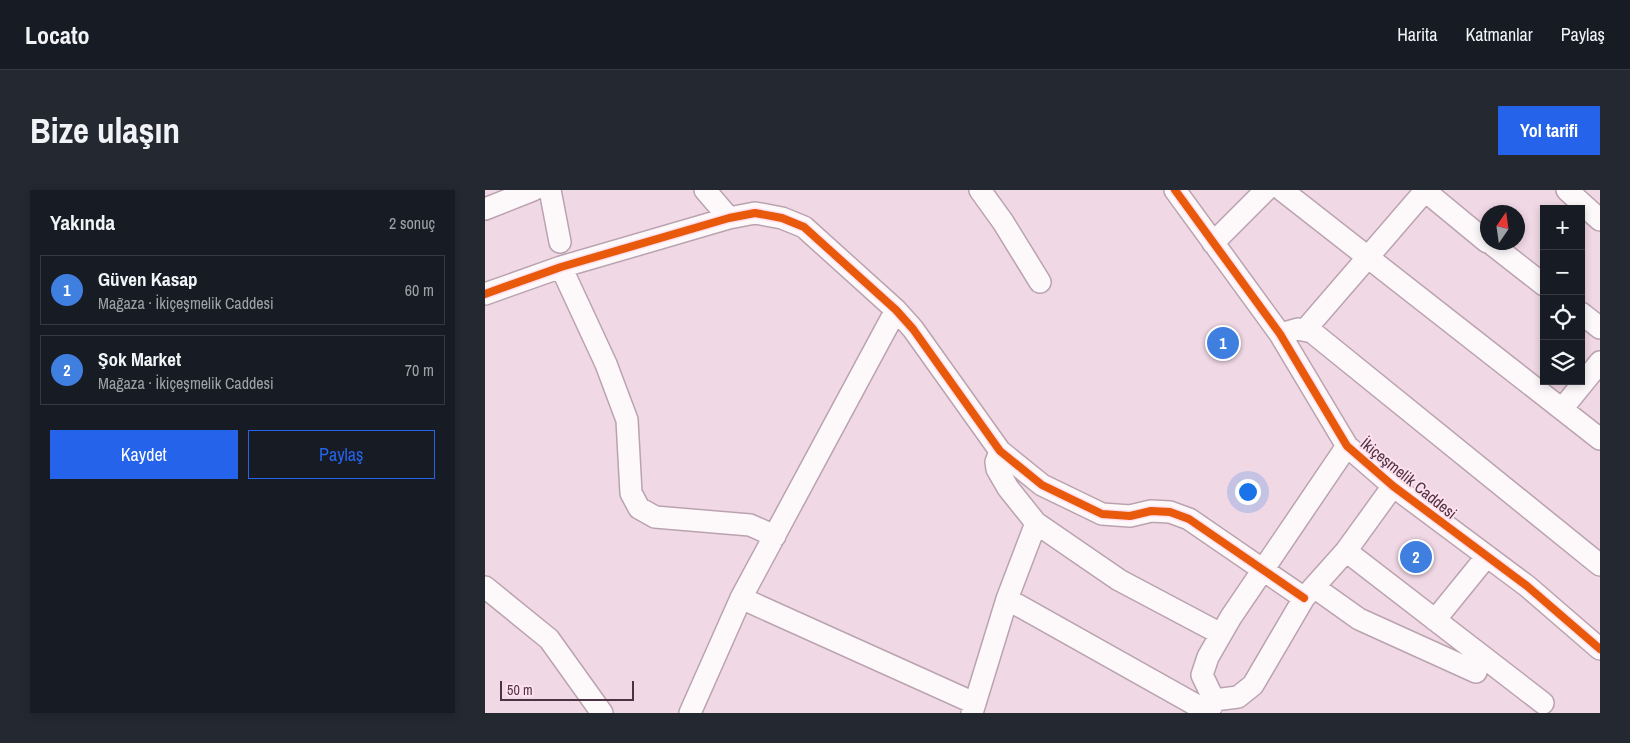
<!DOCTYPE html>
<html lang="tr">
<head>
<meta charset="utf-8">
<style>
  body { margin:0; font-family:"Archivo Narrow",sans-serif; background:#242831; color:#f1f3f6 }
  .controls { position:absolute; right:15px; top:15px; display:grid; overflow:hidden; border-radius:0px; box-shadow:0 2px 8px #0003 }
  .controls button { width:45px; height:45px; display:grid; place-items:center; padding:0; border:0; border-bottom:1px solid #363941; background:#171b24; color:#f1f3f6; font:25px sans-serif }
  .compass { position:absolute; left:995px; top:15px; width:45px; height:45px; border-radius:50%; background:#171b24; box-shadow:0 2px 8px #0003; rotate:13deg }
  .scale { position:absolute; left:15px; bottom:12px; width:134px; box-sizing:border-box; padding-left:5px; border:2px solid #4f3241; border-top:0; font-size:14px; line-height:18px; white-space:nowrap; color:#4f3241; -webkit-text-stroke:4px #fee0ee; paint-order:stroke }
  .you { position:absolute; left:762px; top:301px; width:18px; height:18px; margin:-12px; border:4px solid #fff; border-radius:50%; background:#1a73e8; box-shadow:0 0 0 8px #1a73e833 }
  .badge { display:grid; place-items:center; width:32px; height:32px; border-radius:50%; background:#2563eb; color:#fff; font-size:16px; font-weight:700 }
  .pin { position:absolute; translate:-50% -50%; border:2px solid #fff; box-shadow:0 1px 5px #0006 }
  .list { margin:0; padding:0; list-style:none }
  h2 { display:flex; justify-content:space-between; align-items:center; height:65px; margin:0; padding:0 20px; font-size:21px }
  h2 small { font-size:16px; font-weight:400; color:#9ea1a6 }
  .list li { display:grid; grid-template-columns:32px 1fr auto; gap:15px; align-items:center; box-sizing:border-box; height:70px; margin:0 10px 10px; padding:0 10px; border:1px solid #363941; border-radius:0px }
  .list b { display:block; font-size:19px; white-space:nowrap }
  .list p { margin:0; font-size:16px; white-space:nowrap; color:#9ea1a6 }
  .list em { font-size:16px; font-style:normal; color:#9ea1a6 }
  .actions { display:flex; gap:10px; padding:15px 20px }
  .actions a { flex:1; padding:11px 0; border:1px solid #2563eb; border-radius:0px; text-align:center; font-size:18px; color:#2563eb }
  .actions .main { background:#2563eb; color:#fff }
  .icon { flex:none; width:28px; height:28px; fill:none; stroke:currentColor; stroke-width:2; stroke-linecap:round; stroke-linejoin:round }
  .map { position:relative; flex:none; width:1115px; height:523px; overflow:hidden; border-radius:0px }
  header { display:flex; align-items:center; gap:30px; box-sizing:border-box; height:70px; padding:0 25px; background:#171b24; border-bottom:1px solid #363941 }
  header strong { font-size:24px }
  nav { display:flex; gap:28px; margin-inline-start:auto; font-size:18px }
  .intro { display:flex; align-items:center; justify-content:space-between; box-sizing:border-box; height:120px; padding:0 30px }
  h1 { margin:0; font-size:35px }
  .button { padding:12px 22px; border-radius:0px; background:#2563eb; color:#fff; font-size:18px; font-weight:700 }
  main { display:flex; gap:30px; padding:0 30px }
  aside { flex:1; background:#171b24; border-radius:0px; box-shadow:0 2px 8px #0003 }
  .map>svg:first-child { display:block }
</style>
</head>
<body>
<header>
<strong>Locato</strong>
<nav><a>Harita</a><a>Katmanlar</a><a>Paylaş</a></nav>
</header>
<div class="intro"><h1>Bize ulaşın</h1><a class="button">Yol tarifi</a></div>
<main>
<aside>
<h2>Yakında<small>2 sonuç</small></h2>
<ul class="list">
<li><span class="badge" style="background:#3f7fe0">1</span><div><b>Güven Kasap</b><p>Mağaza · İkiçeşmelik Caddesi</p></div><em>60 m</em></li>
<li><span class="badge" style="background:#3f7fe0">2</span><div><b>Şok Market</b><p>Mağaza · İkiçeşmelik Caddesi</p></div><em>70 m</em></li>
</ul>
<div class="actions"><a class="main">Kaydet</a><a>Paylaş</a></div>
</aside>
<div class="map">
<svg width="1115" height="523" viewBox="0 0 1115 523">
  <rect width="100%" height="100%" fill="#f0d8e4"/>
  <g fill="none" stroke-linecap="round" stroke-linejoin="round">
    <g stroke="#baa3af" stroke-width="24">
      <path id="minor" d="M65 0 75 52
        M220 0 244 28
        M495 0 518 32 555 92
        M690 0 795 144 862 256 908 296 1042 396 1115 459
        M797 0 1115 249
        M939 0 1002 52
        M1082 0 1115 30
        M0 19 48 0
        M1004 52 1059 95
        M728 53 781 0
        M76 77 121 174 142 230 146 303 154 318 170 327 265 335 290 346
        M0 104 76 77 244 28 270 23 297 28 319 37 411 120 428 139 515 261 557 295 617 324 645 326 666 321 685 322 704 329 819 408
        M1096 123 1115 138
        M820 140 940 1
        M795 144 813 139 827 142 1115 375
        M1077 219 1115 172
        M515 261 511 272 512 279 523 298 551 333 634 390 736 444
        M861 361 1058 513
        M0 397 64 449 117 523
        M829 397 874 429 991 482
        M256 408 489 513
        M522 409 718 519C725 519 728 516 729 510L717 485 723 467 746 427 862 256
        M950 430 1002 366
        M729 510 753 507 768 495 819 408 861 361 908 296
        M205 523 256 408 411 120
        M487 523 522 409 551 333"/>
    </g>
    <use href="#minor" stroke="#fdf9fb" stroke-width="21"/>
    <g stroke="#fee0ee" stroke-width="11">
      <path id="cycleway" d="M690 0 795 144 862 256 908 296 1042 396 1115 459
        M0 104 76 77 244 28 270 23 297 28 319 37 411 120 428 139 515 261 557 295 617 324 645 326 666 321 685 322 704 329 819 408"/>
    </g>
    <use href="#cycleway" stroke="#e8590c" stroke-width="8"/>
  </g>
  <g text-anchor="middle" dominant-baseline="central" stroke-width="4" stroke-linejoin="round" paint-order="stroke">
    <g font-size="16" fill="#4f3241" stroke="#fee0ee">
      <text transform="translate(924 288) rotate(39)">İkiçeşmelik Caddesi</text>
    </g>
  </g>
</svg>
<div class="controls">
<button>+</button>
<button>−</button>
<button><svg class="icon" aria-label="locate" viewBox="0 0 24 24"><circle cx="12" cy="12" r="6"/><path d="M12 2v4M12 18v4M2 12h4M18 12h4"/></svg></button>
<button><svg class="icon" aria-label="layers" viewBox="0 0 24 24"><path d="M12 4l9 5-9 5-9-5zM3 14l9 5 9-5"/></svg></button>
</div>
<svg class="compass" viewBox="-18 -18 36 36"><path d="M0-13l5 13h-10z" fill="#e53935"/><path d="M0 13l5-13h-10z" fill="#9ea1a6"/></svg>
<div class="scale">50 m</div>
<div class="you"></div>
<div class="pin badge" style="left:738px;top:153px;background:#3f7fe0">1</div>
<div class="pin badge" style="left:931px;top:367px;background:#3f7fe0">2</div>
</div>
</main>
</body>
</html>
